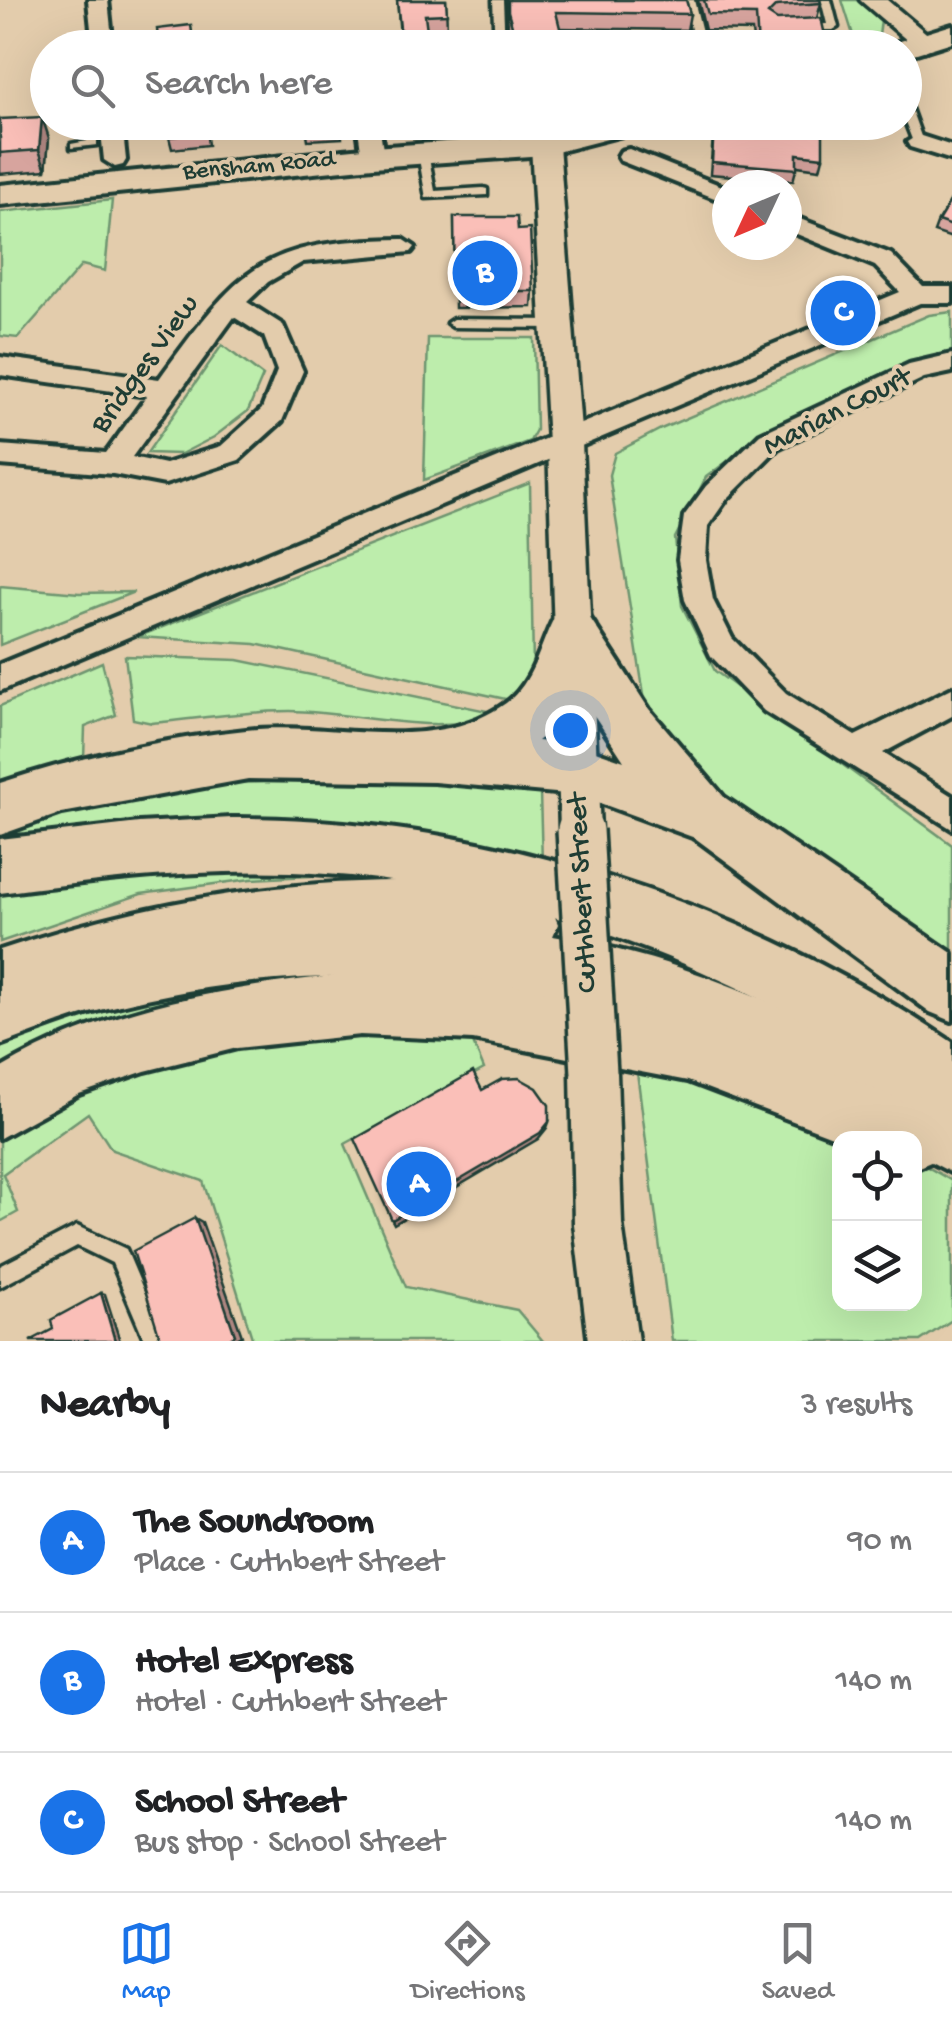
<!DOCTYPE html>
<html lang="en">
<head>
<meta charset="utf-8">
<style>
  body { margin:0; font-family:"Gochi Hand",sans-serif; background:#f6f6f6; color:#202124 }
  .controls { position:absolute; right:30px; bottom:30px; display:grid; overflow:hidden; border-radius:20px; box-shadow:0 10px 40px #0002 }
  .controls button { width:90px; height:90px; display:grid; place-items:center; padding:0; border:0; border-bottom:2px solid #e0e0e0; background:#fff; color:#202124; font:50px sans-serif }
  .compass { position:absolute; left:712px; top:170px; width:90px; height:90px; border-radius:50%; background:#fff; box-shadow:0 10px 40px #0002; rotate:226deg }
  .you { position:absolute; left:570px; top:730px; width:35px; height:35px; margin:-25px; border:8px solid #fff; border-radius:50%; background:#1a73e8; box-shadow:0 0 0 15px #1a73e833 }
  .badge { display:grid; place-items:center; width:65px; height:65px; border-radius:50%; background:#1a73e8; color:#fff; font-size:32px; font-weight:700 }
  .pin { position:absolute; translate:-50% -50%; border:5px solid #fff; box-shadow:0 2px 10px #0006 }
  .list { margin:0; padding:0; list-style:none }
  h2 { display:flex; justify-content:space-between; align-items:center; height:130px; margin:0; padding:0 40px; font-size:42px }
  h2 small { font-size:32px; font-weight:400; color:#757577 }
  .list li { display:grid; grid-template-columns:65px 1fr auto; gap:30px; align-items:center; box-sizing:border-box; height:140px; padding:0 40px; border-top:2px solid #e0e0e0 }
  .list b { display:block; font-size:38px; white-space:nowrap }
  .list p { margin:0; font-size:32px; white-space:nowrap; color:#757577 }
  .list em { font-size:32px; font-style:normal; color:#757577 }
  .icon { flex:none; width:55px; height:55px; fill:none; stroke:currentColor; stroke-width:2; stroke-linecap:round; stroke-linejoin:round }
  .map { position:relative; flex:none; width:952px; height:1341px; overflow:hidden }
  .search { position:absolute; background:#fff; box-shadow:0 10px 40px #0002; left:30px; right:30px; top:30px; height:110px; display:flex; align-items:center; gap:25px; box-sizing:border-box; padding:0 35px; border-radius:55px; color:#757577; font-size:38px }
  .sheet { height:550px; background:#fff }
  nav { display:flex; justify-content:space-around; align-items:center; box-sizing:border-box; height:140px; border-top:2px solid #e0e0e0; background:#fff; font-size:28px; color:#757577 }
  nav a { display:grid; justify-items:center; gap:5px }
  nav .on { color:#1a73e8 }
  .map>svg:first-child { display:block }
</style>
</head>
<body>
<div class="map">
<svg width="952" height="1341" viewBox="0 0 952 1341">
  <rect width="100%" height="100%" fill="#e3ccac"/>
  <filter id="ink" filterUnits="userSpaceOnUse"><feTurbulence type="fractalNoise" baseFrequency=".01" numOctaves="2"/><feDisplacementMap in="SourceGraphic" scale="20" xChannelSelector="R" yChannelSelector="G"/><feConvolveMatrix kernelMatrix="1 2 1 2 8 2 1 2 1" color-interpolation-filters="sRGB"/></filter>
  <g filter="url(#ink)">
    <path fill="#bdedac" stroke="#6e9570" stroke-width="2.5" d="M842 0H858L881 20 879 36 862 40 853 35Z
      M112 200 105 271 82 265 18 338 0 336V212Z
      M952 312V355L760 437 706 477 675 538 682 606 715 671 952 845V960L696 777 647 714 609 475 615 453 661 429 929 315Z
      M428 338H534L536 430 530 441 424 480Z
      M222 345 263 376 248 411 214 437 181 454 147 453Z
      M530 483 533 668 510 700 255 644 137 637Z
      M0 586 79 593 134 592 0 645Z
      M125 656 238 660 502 714C434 738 360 712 290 711 244 711 197 719 152 723L133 719Z
      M102 662 116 715 85 727 84 760 0 787V706Z
      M389 777 540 793 542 863 221 820 91 828 0 841V825L202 784Z
      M243 865 348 874 251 879 141 894 0 942V890Z
      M230 982 38 1052 0 1075V1039L96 1001Z
      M403 1025 472 1040 484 1069 345 1144 406 1287 517 1310 543 1341H253L203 1181 112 1150 88 1113 3 1174 18 1212 0 1222V1129L68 1081 212 1041Z
      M635 1057 840 1138V1304H914L915 1160 952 1181V1320L920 1341H672Z"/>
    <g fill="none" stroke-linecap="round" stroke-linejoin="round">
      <g stroke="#1f3d34" stroke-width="7">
        <path id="service" d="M493 0H503L505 48H495Z
          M684 0H694L705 44 695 48H654L694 42Z
          M821 0H831L838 27 833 30H801L800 28 805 25 827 24Z
          M904 100 909 103 923 142 922 144H914L913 142 904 119Z
          M89 122H100L97 127V145L71 148V144L87 141V127Z
          M423 150 428 153 435 191 483 188 487 189V195L426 198 418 153Z
          M453 319 557 320 563 324 557 328 453 327 447 323Z
          M77 1226 126 1249 165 1341H145L112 1263 77 1246 0 1287V1266Z"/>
      </g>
      <g stroke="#1f3d34" stroke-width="8">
        <path id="minor" d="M88 0H108L113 48H93Z
          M100 122H122L126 160 123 165 115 167 104 160Z
          M357 122H379L384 157 381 162 373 164 362 157Z
          M918 135 952 146V160L910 147 907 142Z
          M629 149 727 188V203L621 161 618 156 621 151Z
          M787 214 891 254 923 287H952V303H920L0 691V664L900 292 875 266 787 230Z
          M403 239 415 247 411 252 303 262 268 282 247 302 283 325 303 371 282 421 239 460 165 484 113 474 0 465V445L106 453 147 396 0 375V357L159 379C241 267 260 241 403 239ZM234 317 264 336 277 371 262 409 221 446 165 464 132 457Z
          M952 354V372L924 378 778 448 726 500 708 526 706 560 713 600 732 638 786 693 855 736 952 688V716L883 753 952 796V829L764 711 711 656 685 600 678 560 684 516 706 486 760 434 909 364Z"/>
      </g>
      <g stroke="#1f3d34" stroke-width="7">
        <path id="tertiary" d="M860 0H887L938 43 925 51 916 48Z
          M545 137 559 145 582 443 600 830 594 843 580 849 566 843 560 830 548 443 531 145Z
          M594 1050 610 1057 617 1073 622 1224 638 1341H588L574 1224 571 1073 578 1057Z"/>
      </g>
      <g stroke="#1f3d34" stroke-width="8">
        <path id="secondary" d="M952 25V42L904 57V48H891L894 43Z
          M596 122H650L646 129 545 155 373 167 0 205V185L373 147 545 135Z"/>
      </g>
      <g stroke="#1f3d34" stroke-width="8">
        <path id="primary" d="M397 881 530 896 550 905 558 924 553 936C694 960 836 1023 952 1105V1173L914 1153V1138C907 1138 898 1140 892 1137 875 1129 859 1112 842 1102 809 1081 770 1063 733 1048 533 968 318 955 108 1008 71 1017 36 1032 0 1045V950C131 906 259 882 397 881Z"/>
      </g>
      <g stroke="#1f3d34" stroke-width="8">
        <path id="trunk" d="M572 611 590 618 649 709 724 797 952 953V1021L930 1012 695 838 578 795 434 782 248 779 62 813 0 835V783C78 757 163 739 246 730 331 720 431 757 506 703 534 682 539 647 554 618ZM577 689 624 761 578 745 537 741 559 723Z
          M232 818C485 817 742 901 952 1042V1112C917 1097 887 1073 855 1052 826 1032 794 1015 763 1000 628 933 477 885 326 874 217 866 108 879 0 893V839L139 823Z
          M360 973 473 978 688 1019 852 1079 933 1115 943 1138 933 1161 914 1169V1138L840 1139 688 1081 473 1040 360 1035 237 1048 145 1071 79 1094 0 1138V1069C109 1004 235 986 360 973Z"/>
      </g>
      <use href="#service" fill="#e3ccac" fill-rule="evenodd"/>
      <use href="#minor" fill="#e3ccac" fill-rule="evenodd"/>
      <use href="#tertiary" fill="#e3ccac" fill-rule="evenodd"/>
      <use href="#secondary" fill="#e3ccac" fill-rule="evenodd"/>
      <use href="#primary" fill="#e3ccac" fill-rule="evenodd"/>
      <use href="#trunk" fill="#e3ccac" fill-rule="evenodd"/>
      <g stroke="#1f3d34" stroke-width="52" stroke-linecap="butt">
        <path id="tertiary-bridge" d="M580 830 594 1073"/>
      </g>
      <use href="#tertiary-bridge" stroke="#e3ccac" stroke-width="45"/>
    </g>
    <path fill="#d7a49e" stroke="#1f3d34" stroke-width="2.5" d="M397 0H446L447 30 427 31 429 48H401Z
      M506 0H686L690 14 687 30 560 28 565 48H513L508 27Z
      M698 0H820L821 3 817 18 822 48H754L752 31 705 30Z
      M0 119 49 138 46 170 0 174Z
      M205 122 208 145 172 149 169 137Z
      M305 122H341L342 138 308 140Z
      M394 122H428L429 130 395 133Z
      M714 123 823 157 820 169 797 166 793 181 710 174Z
      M952 198V238L934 232 938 221Z
      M454 217 518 230 533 291 532 307 455 308Z"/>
    <path fill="#af8681" stroke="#1f3d34" stroke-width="2.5" d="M825 35 822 48H774Z
      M42 117 49 138 46 170 39 150Z
      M549 1122 547 1128 538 1139 394 1224 392 1220Z
      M195 1218 202 1222 242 1336 232 1341H225Z
      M101 1293 105 1294 120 1341H115Z"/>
    <path fill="#fabfb8" stroke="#1f3d34" stroke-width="2.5" d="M397 0H446L447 14 425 15 429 45 402 47Z
      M508 0H686L690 14 556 12 565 48H518L508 11Z
      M704 0H820L821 3 776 6 768 14 777 20 821 18 825 35 774 48H758L756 15 708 14Z
      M191 25 194 48H159L157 29Z
      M701 41 707 48H663Z
      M42 117 39 150 0 153V119Z
      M167 122H204L206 133 169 137Z
      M714 123 823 132V157L797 154V169L712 162Z
      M952 198V226L938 221Z
      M454 217H517L518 230 530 229 533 291H455Z
      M473 1072 482 1090 502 1079 519 1078 537 1088 549 1105V1122L540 1133 392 1220 355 1139Z
      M195 1218 235 1335 225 1341H161L133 1251Z
      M101 1293 115 1341H30L53 1329 51 1320Z"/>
  </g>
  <g text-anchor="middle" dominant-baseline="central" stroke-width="8" stroke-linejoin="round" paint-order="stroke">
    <g font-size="25" fill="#1f3d34" stroke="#e3ccac">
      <text transform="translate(259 167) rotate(-5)">Bensham Road</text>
    </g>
    <g font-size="30" fill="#1f3d34" stroke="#e3ccac">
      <text transform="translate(146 365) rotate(-54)">Bridges View</text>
      <text transform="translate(838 413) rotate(-27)">Marian Court</text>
      <text transform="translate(584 893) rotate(-93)">Cuthbert Street</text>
    </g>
  </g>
</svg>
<div class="controls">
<button><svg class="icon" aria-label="locate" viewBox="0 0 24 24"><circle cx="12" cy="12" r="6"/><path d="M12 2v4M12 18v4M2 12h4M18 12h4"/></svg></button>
<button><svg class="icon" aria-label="layers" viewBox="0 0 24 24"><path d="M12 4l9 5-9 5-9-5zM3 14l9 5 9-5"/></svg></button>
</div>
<svg class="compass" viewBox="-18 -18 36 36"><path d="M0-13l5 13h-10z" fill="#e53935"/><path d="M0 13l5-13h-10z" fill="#757577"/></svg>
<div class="you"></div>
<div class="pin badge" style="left:419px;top:1184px">A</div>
<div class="pin badge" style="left:485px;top:273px">B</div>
<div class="pin badge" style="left:843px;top:313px">C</div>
<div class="search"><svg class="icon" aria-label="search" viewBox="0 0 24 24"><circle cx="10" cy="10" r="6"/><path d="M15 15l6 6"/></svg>Search here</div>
</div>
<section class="sheet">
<h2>Nearby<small>3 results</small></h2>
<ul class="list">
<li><span class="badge">A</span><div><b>The Soundroom</b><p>Place · Cuthbert Street</p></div><em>90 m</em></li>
<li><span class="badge">B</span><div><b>Hotel Express</b><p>Hotel · Cuthbert Street</p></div><em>140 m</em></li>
<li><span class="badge">C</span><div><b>School Street</b><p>Bus stop · School Street</p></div><em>140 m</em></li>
</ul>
</section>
<nav>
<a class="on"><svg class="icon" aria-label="map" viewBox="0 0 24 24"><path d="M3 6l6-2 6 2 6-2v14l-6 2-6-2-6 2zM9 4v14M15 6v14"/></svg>Map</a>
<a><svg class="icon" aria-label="directions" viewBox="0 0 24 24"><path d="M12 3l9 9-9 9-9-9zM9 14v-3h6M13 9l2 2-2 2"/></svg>Directions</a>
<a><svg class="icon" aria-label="saved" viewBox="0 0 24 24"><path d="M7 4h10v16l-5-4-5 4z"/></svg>Saved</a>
</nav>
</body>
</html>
